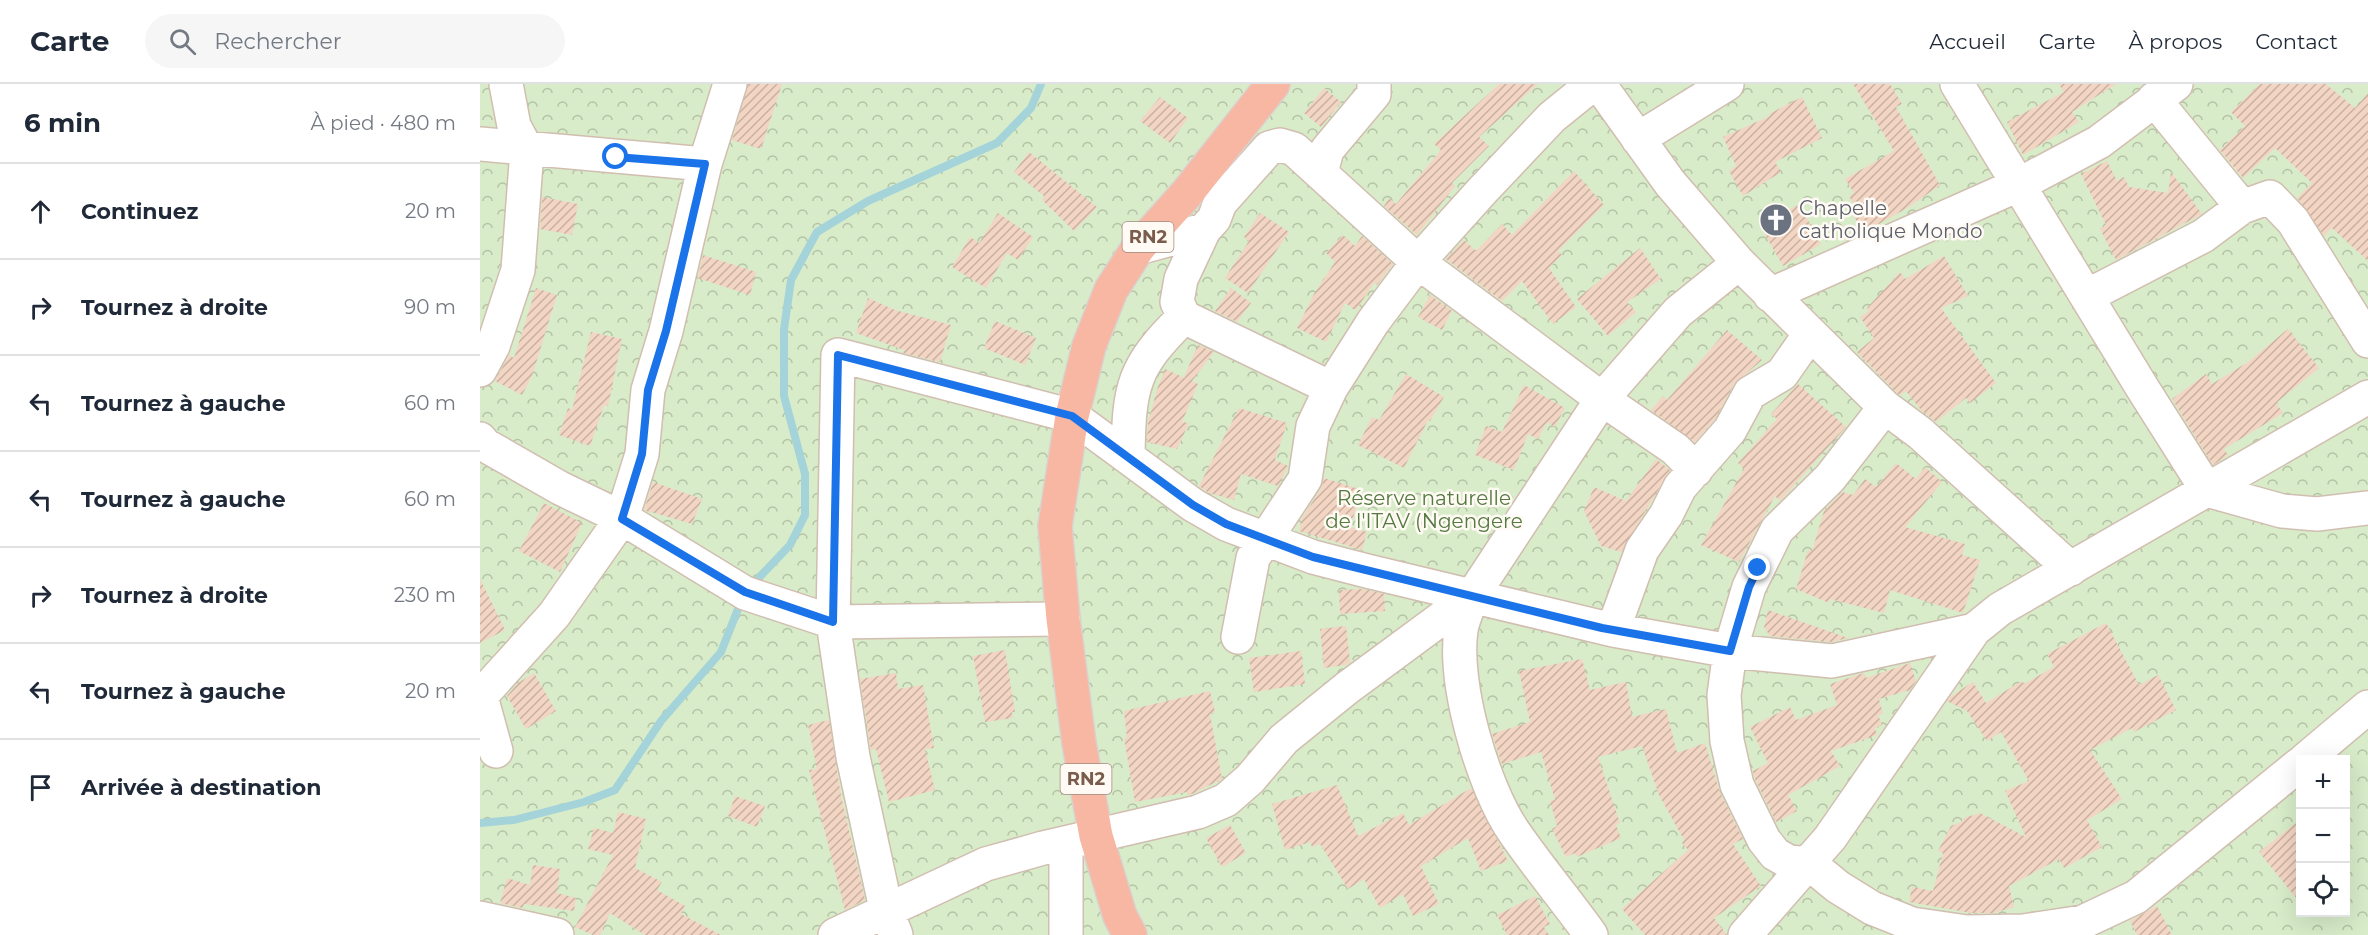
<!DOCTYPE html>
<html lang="fr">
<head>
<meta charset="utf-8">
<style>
  body { margin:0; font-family:Montserrat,sans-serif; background:#f6f6f7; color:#1f2937 }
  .controls { position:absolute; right:18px; bottom:18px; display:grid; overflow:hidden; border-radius:0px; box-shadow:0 6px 24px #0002 }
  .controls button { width:54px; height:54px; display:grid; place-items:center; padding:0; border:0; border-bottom:2px solid #e0e1e3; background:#fff; color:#1f2937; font:30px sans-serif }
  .stop { position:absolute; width:18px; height:18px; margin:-14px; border:4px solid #1a73e8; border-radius:50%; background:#fff }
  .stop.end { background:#1a73e8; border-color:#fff; box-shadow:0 2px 6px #0008 }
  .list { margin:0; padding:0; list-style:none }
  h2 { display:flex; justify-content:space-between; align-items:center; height:78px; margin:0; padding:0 24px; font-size:26px }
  h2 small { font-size:20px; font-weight:400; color:#747a83 }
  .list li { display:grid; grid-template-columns:39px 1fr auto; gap:18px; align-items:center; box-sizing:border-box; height:96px; padding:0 24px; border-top:2px solid #e0e1e3 }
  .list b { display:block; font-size:22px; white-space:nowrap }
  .list em { font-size:20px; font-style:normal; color:#747a83 }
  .icon { flex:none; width:33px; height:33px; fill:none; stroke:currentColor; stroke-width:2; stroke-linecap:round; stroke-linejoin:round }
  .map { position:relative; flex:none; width:1888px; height:851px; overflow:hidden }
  header { display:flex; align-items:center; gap:36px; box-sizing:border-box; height:84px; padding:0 30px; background:#fff; border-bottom:2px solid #e0e1e3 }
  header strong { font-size:28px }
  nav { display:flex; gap:33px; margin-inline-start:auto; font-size:21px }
  .search { width:420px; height:54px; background:#f6f6f7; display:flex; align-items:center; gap:15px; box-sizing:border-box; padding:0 21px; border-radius:33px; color:#747a83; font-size:22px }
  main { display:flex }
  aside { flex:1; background:#fff }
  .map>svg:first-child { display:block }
</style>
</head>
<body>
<header>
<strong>Carte</strong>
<div class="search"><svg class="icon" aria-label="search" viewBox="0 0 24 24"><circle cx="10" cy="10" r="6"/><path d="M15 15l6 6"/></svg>Rechercher</div>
<nav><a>Accueil</a><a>Carte</a><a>À propos</a><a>Contact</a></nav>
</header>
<main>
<aside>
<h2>6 min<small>À pied · 480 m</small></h2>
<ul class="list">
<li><svg class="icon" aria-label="ahead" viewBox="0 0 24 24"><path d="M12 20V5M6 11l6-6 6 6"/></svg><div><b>Continuez</b></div><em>20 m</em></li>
<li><svg class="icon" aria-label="right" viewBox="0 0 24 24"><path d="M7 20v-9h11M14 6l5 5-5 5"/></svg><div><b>Tournez à droite</b></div><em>90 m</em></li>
<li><svg class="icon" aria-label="left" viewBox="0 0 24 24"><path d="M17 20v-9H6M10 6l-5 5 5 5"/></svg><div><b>Tournez à gauche</b></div><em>60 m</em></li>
<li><svg class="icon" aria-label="left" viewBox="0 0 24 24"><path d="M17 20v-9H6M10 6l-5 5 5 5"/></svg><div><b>Tournez à gauche</b></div><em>60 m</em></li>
<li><svg class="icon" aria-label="right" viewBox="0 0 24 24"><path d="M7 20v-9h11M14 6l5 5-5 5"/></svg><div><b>Tournez à droite</b></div><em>230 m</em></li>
<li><svg class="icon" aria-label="left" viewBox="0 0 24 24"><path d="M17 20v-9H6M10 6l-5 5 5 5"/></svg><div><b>Tournez à gauche</b></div><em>20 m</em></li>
<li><svg class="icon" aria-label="arrive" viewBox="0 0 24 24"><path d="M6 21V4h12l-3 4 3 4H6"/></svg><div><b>Arrivée à destination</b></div></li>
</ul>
</aside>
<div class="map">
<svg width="1888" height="851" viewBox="0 0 1888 851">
  <defs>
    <pattern id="forest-crowns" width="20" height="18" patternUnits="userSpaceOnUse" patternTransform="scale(1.5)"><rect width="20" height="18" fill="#d8ecc9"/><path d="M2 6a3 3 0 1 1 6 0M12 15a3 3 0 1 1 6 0" fill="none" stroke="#b4c2a5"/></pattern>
    <pattern id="building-hatch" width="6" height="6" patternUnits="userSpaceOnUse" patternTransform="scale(1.5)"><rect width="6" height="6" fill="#f3d5c3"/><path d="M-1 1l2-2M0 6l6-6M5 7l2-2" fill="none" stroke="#cab0a1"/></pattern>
  </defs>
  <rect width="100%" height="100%" fill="#fdf6ec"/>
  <path fill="url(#forest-crowns)" fill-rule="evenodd" d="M0 0H1888V851H0ZM1820 676H1866V828H1820Z"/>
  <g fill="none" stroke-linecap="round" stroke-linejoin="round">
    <path stroke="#a5d3da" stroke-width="8" d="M271 502 310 461 325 431V390L304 312V245L311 196 337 148 388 117 517 59 551 24 561 0
      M0 739 34 736 104 718 135 706 181 637 241 568 262 515"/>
  </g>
  <path fill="url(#building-hatch)" d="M268 0H302L281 65 252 56Z
    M1019 0H1058L999 53 1009 62 972 99 975 102 937 151 904 122 909 114 916 120 961 66 954 60Z
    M1373 0H1410L1422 20 1416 23 1460 101 1429 123 1383 149 1371 127 1376 124 1369 112 1374 109 1365 95 1414 67Z
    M1579 0H1636L1592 28 1599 38 1543 71 1527 38 1584 8Z
    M1780 0H1846L1875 24 1888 9V177L1852 144 1844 152 1817 114 1832 99 1795 64 1763 94 1740 66 1765 42 1751 28Z
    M844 4 861 18 841 43 824 29Z
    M680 13 708 34 690 59 660 37Z
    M1322 13 1342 54 1295 78 1301 88 1263 112 1249 87 1256 82 1243 53 1290 32 1289 30Z
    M549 68 617 123 594 147 562 116 564 112 534 88Z
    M1627 77 1637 97 1644 93 1649 103 1688 109 1691 88 1722 130 1636 176 1620 145 1626 141 1601 90Z
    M1094 87 1124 121 1078 167 1082 171 1069 184 1096 223 1073 240 1042 197 1022 217 966 175 984 156 996 167 1022 140 1032 151Z
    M62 113 98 120 92 151 60 145Z
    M1319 120 1341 160 1303 182 1280 142Z
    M518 129 553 153 538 176 527 169 506 204 472 183 490 153 499 159Z
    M780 129 809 148 768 209 745 194 769 157 764 153Z
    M863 151 875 162 882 152 913 180 897 201 894 199 876 226 865 219 846 258 817 244 834 210 855 178 846 169Z
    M1160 164 1181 195 1147 218 1156 228 1128 252 1097 215Z
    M223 171 276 188 270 211 218 194Z
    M1464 172 1488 212 1461 224 1516 299 1490 319 1486 314 1456 338 1441 326 1426 307 1420 311 1417 309 1377 268 1394 254 1380 233 1389 227 1387 224 1420 188 1425 195Z
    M56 204 77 211 52 292 42 311 15 297 29 271 34 274Z
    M751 204 771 219 757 238 735 227Z
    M950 211 972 227 962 246 938 233Z
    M388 214 415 226 471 241 460 278 423 269 424 266 376 249Z
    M515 237 556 254 545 281 504 264Z
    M1808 245 1839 284 1796 319 1803 329 1744 365 1748 371 1733 381 1692 315 1726 290 1732 300 1768 278Z
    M1247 246 1282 276 1254 300 1235 335 1215 358 1171 326 1183 312 1187 316Z
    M111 248 142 255 128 322 124 321 110 362 79 351 88 324 92 326Z
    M718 261 734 268 712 297 718 300 702 338 709 339 697 365 667 358 668 339 677 305 685 285 707 295 704 293Z
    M926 290 964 313 950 337 948 336 924 384 878 361 892 333 899 336Z
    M1318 300 1366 343 1300 417 1295 412 1259 478 1221 461 1264 385 1258 379 1297 335 1291 330Z
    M1044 301 1085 324 1075 343 1067 338 1058 355 1048 350 1034 386 995 371 1006 342 1022 348Z
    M759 324 807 339 795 376 808 382 798 402 761 390 754 416 729 409 719 402Z
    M1176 375 1190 386 1141 468 1121 462 1104 427 1114 403 1146 417Z
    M1416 379 1436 395 1445 383 1462 398 1425 443 1485 460 1482 471 1500 476 1483 529 1410 506 1404 529 1350 515 1349 519 1316 505 1328 466 1332 467 1344 427 1362 408 1373 411 1385 395 1396 403Z
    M844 394 882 406 870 443 887 448 882 466 819 447 822 434 841 405Z
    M173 398 222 415 212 440 164 426Z
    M64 419 102 439 80 488 39 467Z
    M0 495 25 546 0 559Z
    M882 505 904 510 905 527 860 530 859 506Z
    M1288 526 1368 554 1351 558 1290 552 1284 543Z
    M1626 539 1659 601 1678 591 1696 626 1654 648 1652 644 1610 666 1642 715 1607 736 1622 763 1584 784 1579 775 1529 802 1534 823 1513 829H1491L1429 818 1432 803 1453 807 1463 769 1458 767 1471 742 1481 738 1484 734 1500 729 1546 753 1525 707 1549 697 1521 648 1507 657 1487 627 1467 617 1470 613 1493 598 1506 619 1540 598 1546 599 1574 583 1567 570Z
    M866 542 870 578 866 581 844 584 840 545Z
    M525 566 535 628H532L533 634 505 638 493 572Z
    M821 567 825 600 774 608 769 574Z
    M1102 575 1110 606 1146 598 1152 633 1186 625 1197 669 1225 659 1240 709 1263 755 1253 760 1281 802 1234 834 1247 851H1165L1142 825 1208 766 1202 759 1204 756 1179 711 1162 662 1118 673 1140 739 1136 741 1141 754 1097 773 1095 769 1086 773 1072 745 1077 742 1070 717 1075 716 1061 668 1022 680 1012 650 1050 638 1039 587Z
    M1430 579 1436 597 1430 606 1399 615 1403 630 1398 631 1402 641 1395 644 1397 651 1351 667 1360 682 1308 711 1317 727 1296 738 1275 695 1273 687 1288 679 1270 643 1310 623 1316 636 1357 621 1350 600 1384 589 1386 594Z
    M54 589 76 627 46 645 27 612 38 599Z
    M416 589 418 605 443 601 454 664 445 665 455 706 409 718 396 665 391 666 380 595Z
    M730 607 735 628 730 630 742 695 712 710 707 711V708L655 718 644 654H647L644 627Z
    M349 636 361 712 385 816 365 826 329 686 337 685 328 641Z
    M857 701 878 752 923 729 929 741 991 704 1028 777 1001 787 988 754 941 782 959 820 933 832 923 810 900 824 884 795 868 805 840 760 832 763 830 758 805 766 792 720Z
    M255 712 285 722 277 743 248 732Z
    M138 728 166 735 155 784 182 798 177 806 205 822 201 830 241 851H165L130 829 120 851H113L95 843 133 771 108 765 114 744 133 749Z
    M1821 735V820L1779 768Z
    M750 741 766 769 742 783 726 754Z
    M53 781 80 785 77 809 96 814 94 827 44 820 43 824 20 819 27 794 50 801Z
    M1055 812 1070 840 1064 843 1069 851H1027L1017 831Z
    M1677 822 1692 851H1657L1650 837Z"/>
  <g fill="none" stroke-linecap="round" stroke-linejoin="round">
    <g stroke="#d1beb0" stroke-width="36">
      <path id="minor" d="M1119 0 1190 99 1259 179 1405 323 1440 349 1591 485
        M1477 0 1663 305 1727 406 1802 427 1837 430 1888 424
        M1674 15 1762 123
        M1158 55 1247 0
        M0 60 225 80
        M841 89 847 66 894 10V0
        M724 146 701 195 697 218 704 233 851 304
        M658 164 724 146 734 135 740 119 789 64 800 61 814 65 938 178 1122 315 1195 365 1216 386
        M1290 211 1538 101 1619 58 1696 0
        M1607 212 1723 152 1762 123 1790 113 1813 137 1888 257
        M0 286 13 262 38 186 47 66 34 42 26 0
        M1405 323 1350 394 1297 446 1269 503 1250 567 1244 611 1247 657 1257 701 1284 756 1295 770 1309 778 1330 780 1358 803 1392 824 1432 840 1487 848 1543 847 1603 838 1656 813 1820 680
        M0 355 5 361 80 404 142 434 265 509 353 538 583 535
        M648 373C649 303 652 283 704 233
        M1133 546 1162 466 1186 431 1200 403 1250 346 1270 309 1302 290 1330 250
        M758 553 773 474 825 395 833 342 851 304 893 238 938 178 1002 107 1072 33 1113 0
        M0 609 16 667
        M0 613 74 531 142 434 162 370 168 306 186 247 225 80 250 0
        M1825 676 1888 623
        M586 759V851
        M0 834 77 851
        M355 851 506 780 563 764 718 728 746 716 770 695 804 655 867 604 993 511
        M416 851 406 825 373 673 353 538 358 271 592 332 713 421 746 440 833 473 887 487 1133 546 1250 567 1352 577 1494 546
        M1111 851C1086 816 1058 783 1034 748 1003 703 973 600 981 546 983 534 989 522 993 511L1122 315 1198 228 1259 179
        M1265 851 1350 754 1494 546 1520 525 1888 313"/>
    </g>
    <g stroke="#dad1cd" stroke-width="36">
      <path id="highway" d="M650 851 640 832 616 752 599 659 583 535 575 442 592 332 609 262 631 206 658 164 708 108 793 0"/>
    </g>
    <use href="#minor" stroke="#fff" stroke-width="33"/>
    <use href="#highway" stroke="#f7b7a3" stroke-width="33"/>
  </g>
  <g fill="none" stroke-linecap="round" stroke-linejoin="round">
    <path stroke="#1a73e8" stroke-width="8" d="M136 73 225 80 186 247 168 306 162 370 142 435 265 508 353 538 358 271 592 332 713 421 746 440 833 473 1122 544 1250 567 1269 503 1278 484"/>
  </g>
  <defs>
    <g id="church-disc" transform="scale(1.725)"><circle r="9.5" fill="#6b7280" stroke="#fffaf3"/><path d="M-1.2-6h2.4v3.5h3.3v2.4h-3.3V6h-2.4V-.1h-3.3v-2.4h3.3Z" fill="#fff"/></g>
  </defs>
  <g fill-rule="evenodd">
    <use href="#church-disc" x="1296" y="136"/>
  </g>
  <g text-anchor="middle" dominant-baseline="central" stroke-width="5" stroke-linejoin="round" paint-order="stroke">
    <g fill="#fffaf3" stroke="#a28b7f" stroke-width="1.5">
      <rect x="642.5" y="138" width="51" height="30" rx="4.5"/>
      <rect x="580.5" y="680" width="51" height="30" rx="4.5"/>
    </g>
    <g font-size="18" font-weight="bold" fill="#7a5c4d">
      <text x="668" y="153">RN2</text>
      <text x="606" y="695">RN2</text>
    </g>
    <g font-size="20" fill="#5b616d" stroke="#fffaf3" text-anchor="start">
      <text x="1319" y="124">Chapelle<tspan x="1319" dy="23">catholique Mondo</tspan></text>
    </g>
    <g font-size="20" fill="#537a41" stroke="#fffaf3">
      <text x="944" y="414">Réserve naturelle<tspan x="944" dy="23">de l'ITAV (Ngengere</tspan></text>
    </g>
  </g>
</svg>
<div class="controls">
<button>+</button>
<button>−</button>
<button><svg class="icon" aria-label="locate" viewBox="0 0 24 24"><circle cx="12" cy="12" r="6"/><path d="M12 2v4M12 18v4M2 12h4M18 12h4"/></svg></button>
</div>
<div class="stop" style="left:136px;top:73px"></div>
<div class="stop end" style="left:1278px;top:484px"></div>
</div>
</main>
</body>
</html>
